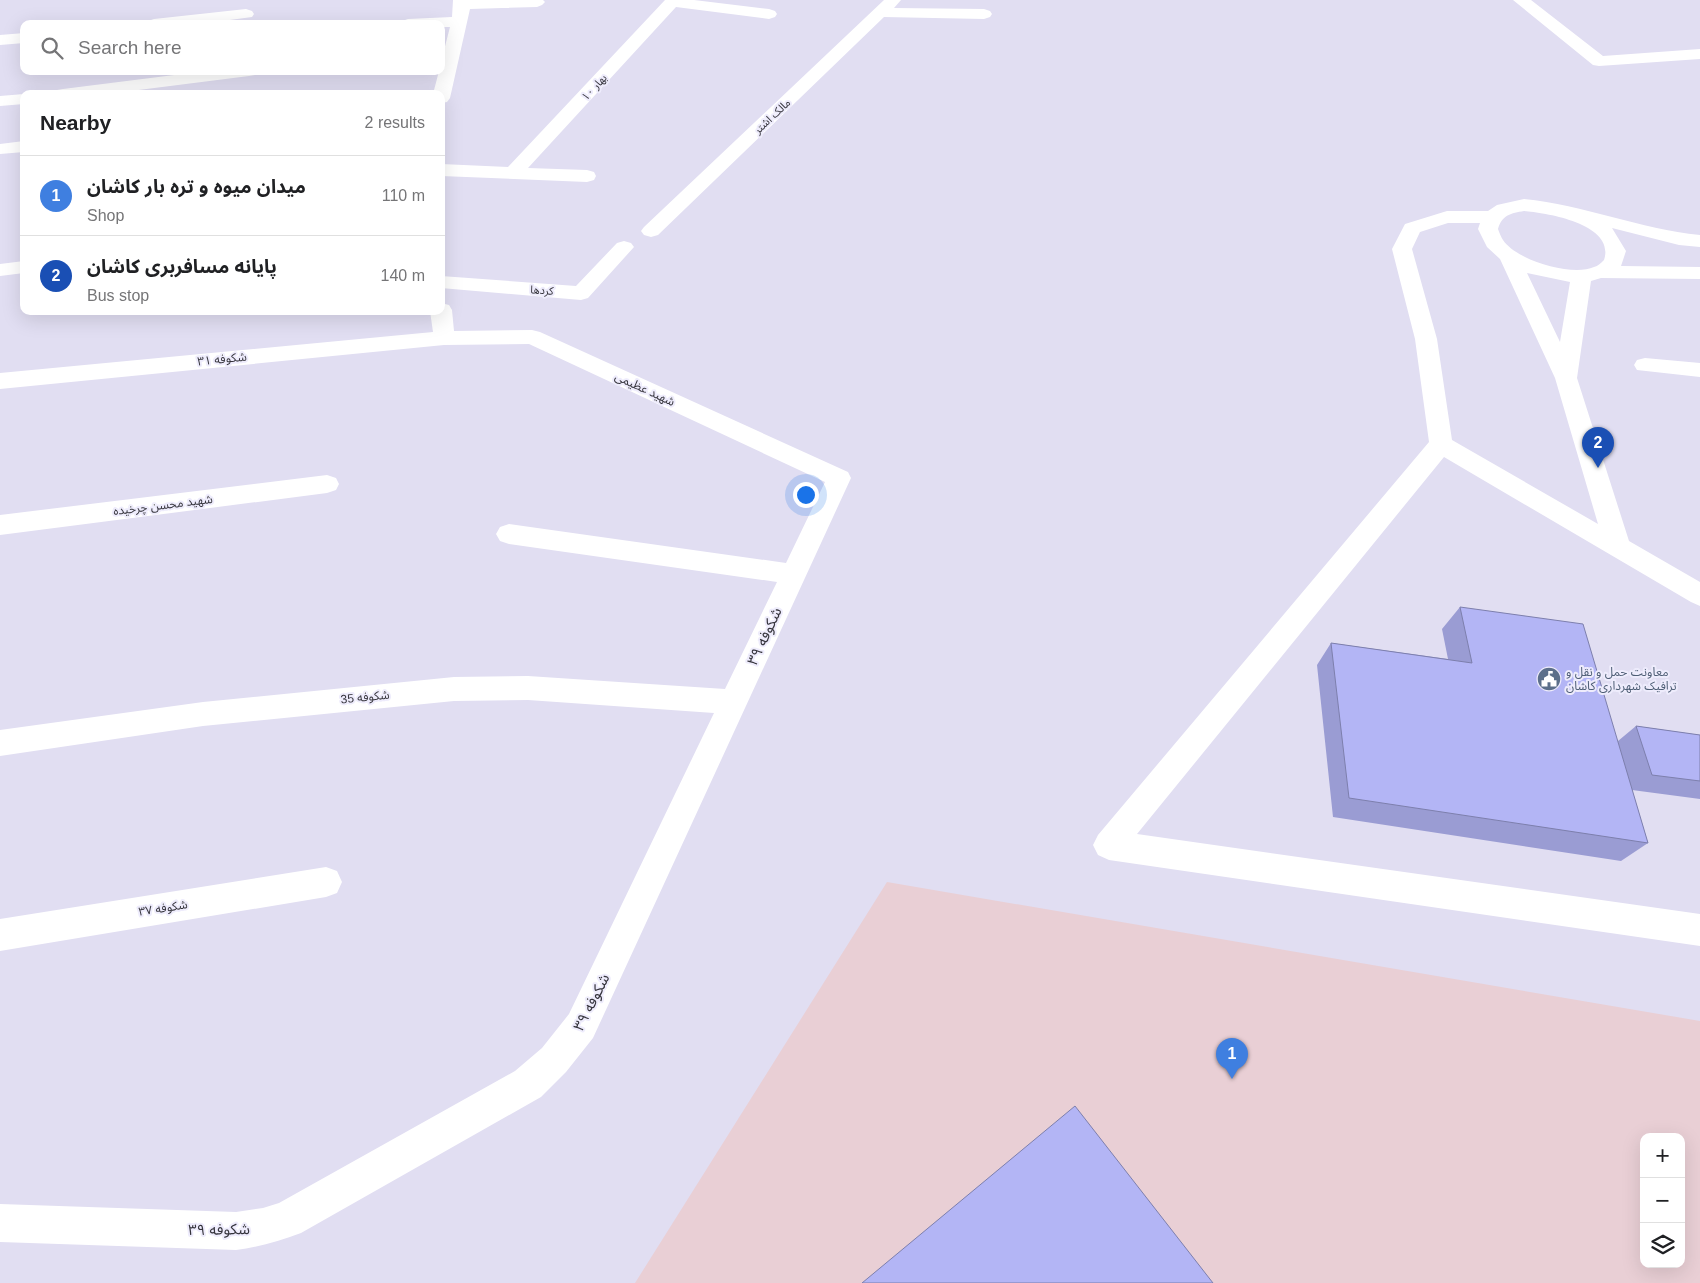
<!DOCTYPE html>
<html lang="en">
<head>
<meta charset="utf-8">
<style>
  body { margin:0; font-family:Arial,"Noto Sans Arabic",sans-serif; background:#f2f2f2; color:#202124 }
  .controls { position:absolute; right:15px; bottom:15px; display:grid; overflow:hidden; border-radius:10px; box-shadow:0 5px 20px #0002 }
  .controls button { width:45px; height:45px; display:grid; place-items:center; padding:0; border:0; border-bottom:1px solid #e0e0e0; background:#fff; color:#202124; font:25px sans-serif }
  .you { position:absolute; left:805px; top:494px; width:18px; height:18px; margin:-12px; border:4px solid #fff; border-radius:50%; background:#1a73e8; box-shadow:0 0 0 8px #1a73e833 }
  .badge { display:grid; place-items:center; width:32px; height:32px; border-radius:50%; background:#0f766e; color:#fff; font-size:16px; font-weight:700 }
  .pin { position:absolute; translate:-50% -41px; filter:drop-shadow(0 1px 2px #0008) }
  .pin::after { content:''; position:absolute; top:26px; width:18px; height:15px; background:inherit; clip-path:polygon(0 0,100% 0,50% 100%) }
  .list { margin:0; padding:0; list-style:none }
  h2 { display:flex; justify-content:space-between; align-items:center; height:65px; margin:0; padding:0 20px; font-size:21px }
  h2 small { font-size:16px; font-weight:400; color:#757577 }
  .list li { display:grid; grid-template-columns:32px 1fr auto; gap:15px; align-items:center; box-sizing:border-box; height:80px; padding:0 20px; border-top:1px solid #e0e0e0 }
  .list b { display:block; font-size:19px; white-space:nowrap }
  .list p { margin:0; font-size:16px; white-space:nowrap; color:#757577 }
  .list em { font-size:16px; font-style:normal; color:#757577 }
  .icon { flex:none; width:28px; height:28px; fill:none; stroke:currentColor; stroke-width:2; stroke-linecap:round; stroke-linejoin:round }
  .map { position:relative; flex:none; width:1700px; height:1283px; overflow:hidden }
  .search { position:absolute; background:#fff; box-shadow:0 5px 20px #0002; left:20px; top:20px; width:425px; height:55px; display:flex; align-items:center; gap:12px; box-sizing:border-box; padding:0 18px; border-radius:10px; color:#757577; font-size:19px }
  .panel { position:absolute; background:#fff; box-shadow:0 5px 20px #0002; left:20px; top:90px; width:425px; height:225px; border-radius:10px }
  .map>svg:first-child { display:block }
</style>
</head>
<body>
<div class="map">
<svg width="1700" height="1283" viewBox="0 0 1700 1283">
  <rect width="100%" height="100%" fill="#e1def2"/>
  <path fill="#e9cfd5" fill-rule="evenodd" d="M887 882 1700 1021V1283H635ZM1644 1137H1681V1264H1644Z"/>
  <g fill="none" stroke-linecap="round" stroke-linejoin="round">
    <path fill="#fff" fill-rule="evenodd" d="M453 0H543L545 2 542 5 537 7 470 9 450 98 447 102 441 103V94H433L439 71H441V62L450 27H441V24H400L402 21 408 19 452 17Z
      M665 0H694L769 9 775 11 777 14 775 17 769 19 676 7 528 168 587 170 594 172 596 176 594 180 587 182 441 176V164L508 167Z
      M884 0H901L894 8 984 9 990 11 992 14 990 17 984 19 884 17 658 235 651 237 644 235 641 231 644 227Z
      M1513 0H1531L1603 56 1700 49V59L1599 66 1593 65Z
      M246 9 252 11 254 14 252 17 200 24H146L148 21 154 19Z
      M24 33V43L0 45V35Z
      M206 71H257L255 75 249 76 107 94H55L57 90 63 89Z
      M24 94V104L0 106V96Z
      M24 141V152L0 154V144Z
      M1524 199C1584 205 1640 229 1700 235V247L1679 245 1612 228 1626 251 1621 266 1700 267V279L1601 278 1591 281 1577 378 1629 541 1700 582V606L1691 602 1444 457 1137 834 1700 914V946L1109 860 1098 855 1093 845 1098 835 1429 442 1415 339 1392 249 1405 224 1447 211H1488L1497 205ZM1524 211C1547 213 1616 224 1604 260 1601 263 1598 266 1594 267 1572 277 1516 260 1503 240 1501 237 1499 232 1498 229 1502 215 1511 213 1524 211ZM1448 223H1480L1478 229 1487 247 1500 259 1555 378 1598 524 1452 440 1437 339 1412 249 1420 232ZM1527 273 1570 282 1560 342Z
      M624 241 631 243 634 247 588 298 581 300 441 288V276L576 286 617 243Z
      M24 261V273L0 276V264Z
      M441 303 449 305 452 310 454 331 532 330 540 332 848 472 851 478 593 1038 566 1072 541 1097 301 1233C279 1241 259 1247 236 1250L0 1242V1204L236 1212 263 1208 279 1203 515 1071 542 1048 569 1014 714 713 528 700 454 701 203 726 0 756V730L203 702 454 677 528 676 725 689 777 582 509 544 500 541 496 534 500 527 509 524 786 563 825 482 529 344 444 345 0 389V373L433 332 430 311H441Z
      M1645 358 1700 363V377L1637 370 1634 365 1637 360Z
      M327 475 336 478 339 484 336 490 327 493 0 535V515Z
      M326 867 337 871 342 882 337 893 326 897 0 951V919Z"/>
  </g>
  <path fill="#9a9cd3" d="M1460 607 1618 741 1636 726 1700 735V799L1632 790 1648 843 1621 861 1333 817 1317 665 1331 643 1448 659 1442 629Z"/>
  <path fill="#b3b5f5" stroke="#7d7fac" d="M1460 607 1583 624 1648 843 1349 798 1331 643 1472 663Z
    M1636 726 1700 735V781L1652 775Z
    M1075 1106 1213 1283H862Z"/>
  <defs>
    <g id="civic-disc" transform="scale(1.25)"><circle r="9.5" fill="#5c6f8a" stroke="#eeecfc"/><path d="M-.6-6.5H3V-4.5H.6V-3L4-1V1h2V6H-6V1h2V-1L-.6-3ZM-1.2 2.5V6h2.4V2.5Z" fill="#fff"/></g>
  </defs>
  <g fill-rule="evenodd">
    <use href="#civic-disc" x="1549" y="679"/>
  </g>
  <g text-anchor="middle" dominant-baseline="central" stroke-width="4" stroke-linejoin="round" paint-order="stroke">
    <g font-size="11" fill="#35343c" stroke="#eeecfc">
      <text transform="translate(594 87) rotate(-47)">بهار ۱۰</text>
      <text transform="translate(772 116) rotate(-43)">مالک اشتر</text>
      <text transform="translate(542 290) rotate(4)">کردها</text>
    </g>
    <g font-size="12" fill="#35343c" stroke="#eeecfc">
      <text transform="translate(222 359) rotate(-6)">شکوفه ۳۱</text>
      <text transform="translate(645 389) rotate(25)">شهید عظیمی</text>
      <text transform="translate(163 505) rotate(-7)">شهید محسن چرخیده</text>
      <text transform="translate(365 697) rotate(-6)">شکوفه 35</text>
      <text transform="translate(163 908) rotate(-9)">شکوفه ۳۷</text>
    </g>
    <g font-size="12" fill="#4e5e75" stroke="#eeecfc" text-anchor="start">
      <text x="1566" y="672">معاونت حمل و نقل و<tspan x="1566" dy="14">ترافیک شهرداری کاشان</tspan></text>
    </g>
    <g font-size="15" fill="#35343c" stroke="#eeecfc">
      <text transform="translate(764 636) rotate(-65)">شکوفه ۳۹</text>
      <text transform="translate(591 1002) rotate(-63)">شکوفه ۳۹</text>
      <text transform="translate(219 1229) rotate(-1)">شکوفه ۳۹</text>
    </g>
  </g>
</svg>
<div class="controls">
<button>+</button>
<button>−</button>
<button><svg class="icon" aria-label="layers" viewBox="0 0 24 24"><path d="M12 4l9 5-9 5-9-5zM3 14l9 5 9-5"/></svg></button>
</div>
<div class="you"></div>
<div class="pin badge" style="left:1232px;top:1079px;background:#3f7fe0">1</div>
<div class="pin badge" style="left:1598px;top:468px;background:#1a4fb4">2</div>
<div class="search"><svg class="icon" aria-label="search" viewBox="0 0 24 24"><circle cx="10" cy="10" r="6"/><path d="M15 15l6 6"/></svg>Search here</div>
<section class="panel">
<h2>Nearby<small>2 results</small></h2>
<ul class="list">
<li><span class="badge" style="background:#3f7fe0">1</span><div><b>میدان میوه و تره بار کاشان</b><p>Shop</p></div><em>110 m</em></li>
<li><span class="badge" style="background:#1a4fb4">2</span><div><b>پایانه مسافربری کاشان</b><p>Bus stop</p></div><em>140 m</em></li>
</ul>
</section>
</div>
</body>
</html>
